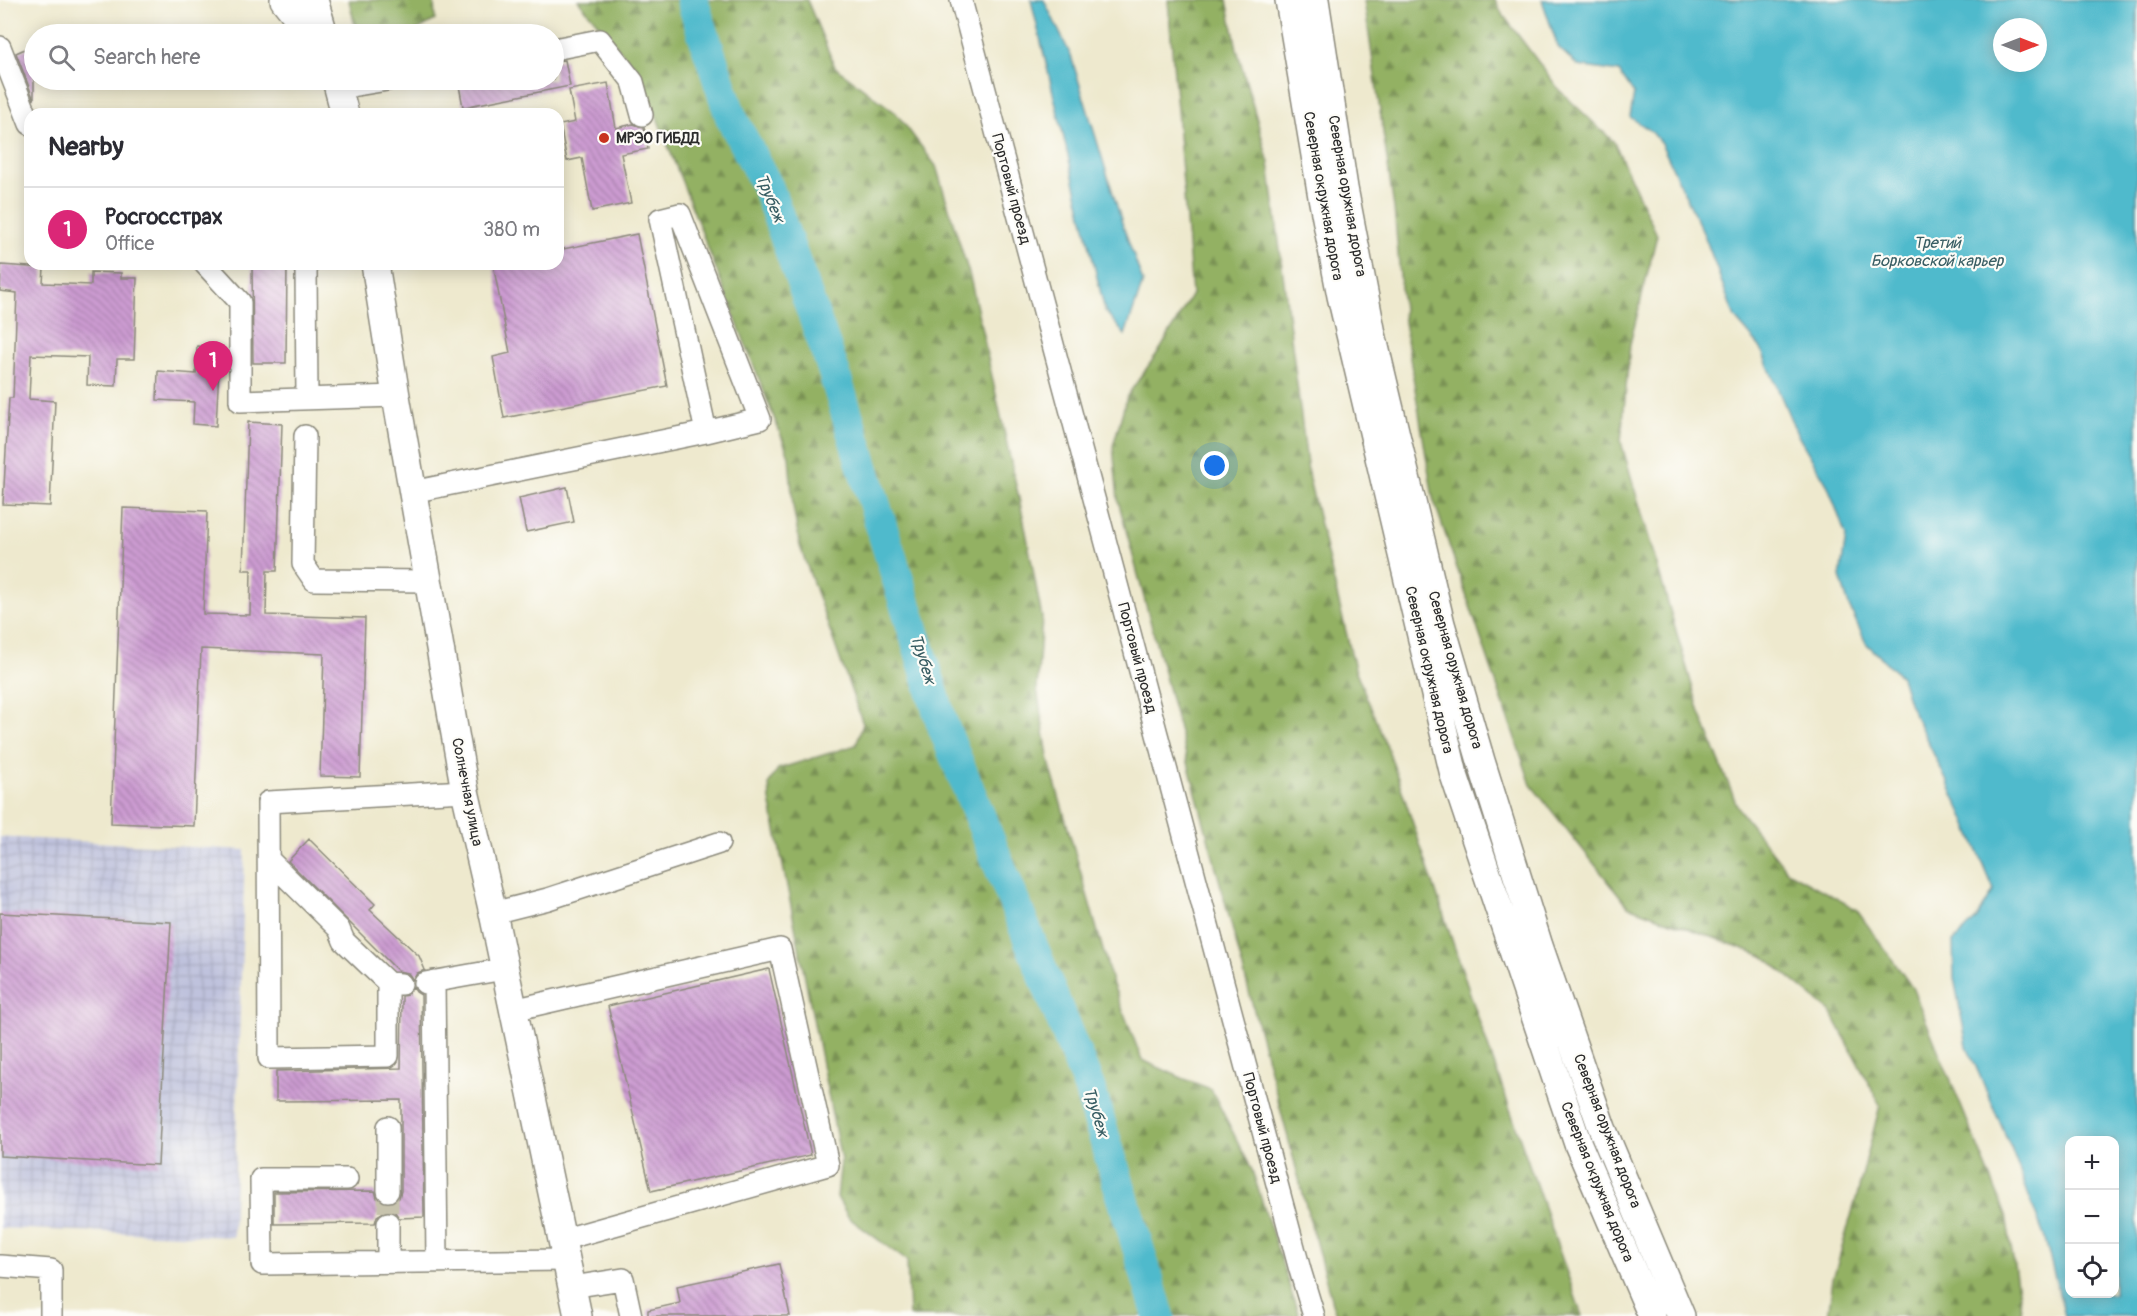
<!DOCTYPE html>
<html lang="en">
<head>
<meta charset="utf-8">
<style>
  body { margin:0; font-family:Pangolin,sans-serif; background:#f2f2f3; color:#2b2b33 }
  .controls { position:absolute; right:18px; bottom:18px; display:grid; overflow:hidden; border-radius:12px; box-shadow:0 3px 15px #0003 }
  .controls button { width:54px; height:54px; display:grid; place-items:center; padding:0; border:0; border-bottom:2px solid #e1e1e2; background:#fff; color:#2b2b33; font:30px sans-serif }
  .compass { position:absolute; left:1993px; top:18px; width:54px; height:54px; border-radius:50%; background:#fff; box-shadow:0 3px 15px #0003; rotate:90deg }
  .you { position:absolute; left:1215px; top:466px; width:21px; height:21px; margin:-15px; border:4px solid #fff; border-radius:50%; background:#1a73e8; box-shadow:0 0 0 9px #1a73e833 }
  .badge { display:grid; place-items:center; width:39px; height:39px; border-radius:50%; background:#db2777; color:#fff; font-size:20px; font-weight:700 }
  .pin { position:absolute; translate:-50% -50px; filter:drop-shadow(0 2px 3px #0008) }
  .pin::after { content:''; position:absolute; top:32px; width:21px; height:18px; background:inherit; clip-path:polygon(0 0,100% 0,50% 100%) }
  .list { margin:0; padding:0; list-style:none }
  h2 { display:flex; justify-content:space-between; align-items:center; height:78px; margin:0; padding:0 24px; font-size:26px }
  h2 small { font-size:20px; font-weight:400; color:#7c7c81 }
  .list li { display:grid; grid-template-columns:39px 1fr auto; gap:18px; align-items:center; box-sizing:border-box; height:84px; padding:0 24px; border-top:2px solid #e1e1e2 }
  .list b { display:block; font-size:22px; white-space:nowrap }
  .list p { margin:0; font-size:20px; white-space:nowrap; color:#7c7c81 }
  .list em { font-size:20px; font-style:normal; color:#7c7c81 }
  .icon { flex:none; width:33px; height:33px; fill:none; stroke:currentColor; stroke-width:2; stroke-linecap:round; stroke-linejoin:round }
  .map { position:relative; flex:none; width:2137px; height:1316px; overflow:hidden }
  .search { position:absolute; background:#fff; box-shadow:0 3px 15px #0003; left:24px; top:24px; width:540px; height:66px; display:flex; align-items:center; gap:15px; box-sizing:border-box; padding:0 21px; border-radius:33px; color:#7c7c81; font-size:22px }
  .panel { position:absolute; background:#fff; box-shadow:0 3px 15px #0003; left:24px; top:108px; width:540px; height:162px; border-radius:18px }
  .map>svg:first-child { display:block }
</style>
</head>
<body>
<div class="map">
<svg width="2137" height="1316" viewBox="0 0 2137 1316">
  <defs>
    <pattern id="industrial-grid" width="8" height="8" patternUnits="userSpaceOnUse" patternTransform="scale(1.5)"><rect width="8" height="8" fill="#bfc2dd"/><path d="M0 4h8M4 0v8" fill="none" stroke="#a4a7be"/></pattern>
    <pattern id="forest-firs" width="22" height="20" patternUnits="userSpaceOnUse" patternTransform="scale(1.5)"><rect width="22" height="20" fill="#93b163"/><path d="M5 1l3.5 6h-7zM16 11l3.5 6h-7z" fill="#789052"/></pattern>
    <pattern id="building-back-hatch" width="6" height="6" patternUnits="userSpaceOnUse" patternTransform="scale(1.5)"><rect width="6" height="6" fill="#cc9bd1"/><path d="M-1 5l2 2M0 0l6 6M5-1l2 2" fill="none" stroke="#a67faa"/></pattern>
  </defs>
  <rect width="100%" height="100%" fill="#fdfcf7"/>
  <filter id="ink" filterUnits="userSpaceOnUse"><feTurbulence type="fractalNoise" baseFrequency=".0167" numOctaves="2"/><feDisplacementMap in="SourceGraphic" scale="12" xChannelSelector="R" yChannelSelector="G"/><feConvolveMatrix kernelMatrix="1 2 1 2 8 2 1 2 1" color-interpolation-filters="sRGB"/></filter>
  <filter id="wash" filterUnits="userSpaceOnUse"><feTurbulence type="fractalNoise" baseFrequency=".008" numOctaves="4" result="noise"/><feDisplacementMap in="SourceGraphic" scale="24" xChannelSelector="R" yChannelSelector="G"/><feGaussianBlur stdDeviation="1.35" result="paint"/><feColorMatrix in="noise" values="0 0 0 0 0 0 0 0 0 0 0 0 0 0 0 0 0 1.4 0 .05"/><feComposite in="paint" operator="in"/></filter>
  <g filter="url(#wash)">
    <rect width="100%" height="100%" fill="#eee9ce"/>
    <path fill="url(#industrial-grid)" d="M0 837 245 850 233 1237 0 1228Z"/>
    <path fill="url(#forest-firs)" stroke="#5f6e47" stroke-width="1.5" d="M349 0H434L435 20 410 34H360L355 26Z
      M578 0H807L835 67 896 113 936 166 970 277 1024 521 1042 618 1037 689 1049 762 1113 985 1142 1060 1182 1078 1211 1089 1252 1170 1299 1316H909L907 1261 849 1218 837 1197 841 1160 770 800 769 783 778 769 856 745 863 724 800 546 793 506 789 456 640 74Z
      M1168 0H1227L1237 49 1269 163 1309 479 1355 669 1389 752 1483 1032 1582 1316H1337L1332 1303 1118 500 1113 446 1127 396 1161 348 1192 294Z
      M1364 0H1495L1503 15 1560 91 1614 142 1657 235 1630 344 1621 442 1700 713 1738 808 1787 871 1856 909 1912 987 2006 1215 2022 1316H1828L1833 1279 1858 1192 1880 1105 1831 1012 1763 956 1628 906 1531 785 1433 498 1404 322 1394 208Z"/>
    <path fill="#4fbacc" stroke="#3d727c" stroke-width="1.5" fill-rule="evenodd" d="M1031 0H1044L1071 56 1123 226 1143 282 1125 335 1105 311Z
      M1542 0H2137V1316H2065L2045 1239 2011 1148 1967 1046 1954 978 1953 942 1977 918 1994 890 1962 813 1909 703 1901 677 1866 643 1849 606 1840 577 1846 536 1828 486 1797 434 1760 347 1735 318 1705 237 1661 143 1651 131 1630 117 1634 94 1619 72 1578 66 1558 47ZM2002 27H2038V63H2002ZM2070 1140H2114V1294H2070Z"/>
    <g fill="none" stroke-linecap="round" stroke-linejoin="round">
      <path stroke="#4fbacc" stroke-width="32" d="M692 0 731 117 768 188 832 366 943 726 1089 1087 1159 1316"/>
    </g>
    <g id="blocks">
      <path fill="url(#building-back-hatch)" d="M34 45V100L16 53Z
        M565 60 570 86 463 107 458 80H554V61Z
        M608 83 616 128 633 124 644 127 648 149 621 154 631 203 592 211 582 158 567 161 560 125 575 122 569 90Z
        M637 234 667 386 504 418 493 357 510 353 493 264H558V250Z
        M252 264H287L286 363H253Z
        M1 265 44 268 43 283 91 285V272L121 273V278H137L134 359H117L116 386 87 385 88 357 31 355 29 399 55 401 50 506 3 504 9 398H13L17 293 0 291Z
        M197 346 220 348 216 426 193 424 194 402 157 400 158 371 196 374Z
        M248 422 282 424 277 571H267L266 615 365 618 360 777 320 776 324 654 201 649 194 826 111 823 123 508 207 511 203 614 250 615 251 570H243Z
        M567 487 574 522 526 532 519 498Z
        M309 839 375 904 370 910 419 956 425 970 417 973 413 980 408 973 398 971 288 861Z
        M0 913 171 922 158 1165 0 1156Z
        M769 969 811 1155 651 1191 608 1006Z
        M413 987 416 992 421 995 424 1217 399 1218 395 1212 387 1210 377 1216 375 1223 274 1224V1192L375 1191 377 1198 387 1204 394 1202 399 1198 401 1191V1100L276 1101V1071L401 1068 402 996 407 995Z
        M779 1264 790 1316H648V1310L680 1303 677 1286Z"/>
    </g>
  </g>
  <g filter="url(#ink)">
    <use href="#blocks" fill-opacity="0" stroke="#8c8a7c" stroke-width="1.5"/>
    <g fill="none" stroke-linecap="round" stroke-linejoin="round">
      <path stroke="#c7c3ad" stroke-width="21" stroke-dasharray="21 10" stroke-linecap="butt" d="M388 1191V1223"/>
      <g stroke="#8c8a7c" stroke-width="24">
        <path id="minor" d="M961 0 1300 1270 1314 1316
          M0 47 30 124
          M554 49 600 40 633 82 642 115
          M339 88 387 80
          M205 264 240 302V401L396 396
          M302 264 306 269 307 399
          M305 436 303 564 314 580 428 581
          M412 492 706 432 660 219 680 214 760 419 706 432
          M269 860 339 929 344 941 388 983 401 984
          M493 913 548 899 719 843
          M434 981 437 1261
          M388 983V1056L269 1058 268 802 465 791
          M425 983 504 969
          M513 1010 780 949 828 1165 561 1240
          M388 1127V1191
          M347 1179H261L262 1264 566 1260
          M388 1262V1223
          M0 1266 51 1270V1316
          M572 1287 623 1279 631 1316"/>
      </g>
      <g stroke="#8c8a7c" stroke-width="30">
        <path id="major" d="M284 0 311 34
          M314 0 324 34
          M1289 0 1322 197 1341 296 1454 775 1578 1144 1652 1316
          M1315 0 1344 188 1372 334 1441 624 1481 761 1539 946 1602 1128 1681 1316
          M336 80 345 114
          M375 264 396 396 465 791 493 913 578 1316"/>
      </g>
      <use href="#minor" stroke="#fff" stroke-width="21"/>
      <use href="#major" stroke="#fff" stroke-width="27"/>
    </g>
  </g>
  <circle fill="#c8321e" stroke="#fdfcf7" stroke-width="2" cx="604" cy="138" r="6"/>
  <g text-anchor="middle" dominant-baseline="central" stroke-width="4.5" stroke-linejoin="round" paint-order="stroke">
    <g font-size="15" font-weight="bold" fill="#2b2b2b" stroke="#fdfcf7" text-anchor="start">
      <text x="616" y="138">МРЭО ГИБДД</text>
    </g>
    <g font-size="15" fill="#2b2b2b" stroke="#fdfcf7">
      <text transform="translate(1011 189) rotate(75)">Портовый проезд</text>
      <text transform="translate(1323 196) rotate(80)">Северная окружная дорога</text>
      <text transform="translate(1347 196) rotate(80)">Северная оружная дорога</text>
      <text transform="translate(1137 658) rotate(75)">Портовый проезд</text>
      <text transform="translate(1429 670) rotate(77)">Северная окружная дорога</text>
      <text transform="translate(1455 670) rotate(74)">Северная оружная дорога</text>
      <text transform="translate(467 792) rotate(79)">Солнечная улица</text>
      <text transform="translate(1262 1128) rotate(75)">Портовый проезд</text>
      <text transform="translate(1607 1131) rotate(69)">Северная оружная дорога</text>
      <text transform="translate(1597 1182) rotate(68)">Северная окружная дорога</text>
    </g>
    <g font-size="16" font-style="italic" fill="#385d63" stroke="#fdfcf7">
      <text transform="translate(770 198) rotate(68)">Трубеж</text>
      <text x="1937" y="243">Третий<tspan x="1937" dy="18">Борковской карьер</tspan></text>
      <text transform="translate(923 659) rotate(73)">Трубеж</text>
      <text transform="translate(1096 1112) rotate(73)">Трубеж</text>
    </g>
  </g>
</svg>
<div class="controls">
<button>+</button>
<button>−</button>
<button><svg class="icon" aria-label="locate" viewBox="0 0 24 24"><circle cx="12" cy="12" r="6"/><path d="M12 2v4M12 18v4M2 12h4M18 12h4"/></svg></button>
</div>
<svg class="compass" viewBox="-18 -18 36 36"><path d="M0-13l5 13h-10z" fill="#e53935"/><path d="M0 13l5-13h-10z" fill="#7c7c81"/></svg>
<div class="you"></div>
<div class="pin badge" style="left:213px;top:391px">1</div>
<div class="search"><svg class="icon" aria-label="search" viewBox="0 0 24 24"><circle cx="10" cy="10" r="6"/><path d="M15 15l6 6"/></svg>Search here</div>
<section class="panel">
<h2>Nearby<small></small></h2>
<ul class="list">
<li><span class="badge">1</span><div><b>Росгосстрах</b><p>Office</p></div><em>380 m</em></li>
</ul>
</section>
</div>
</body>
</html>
